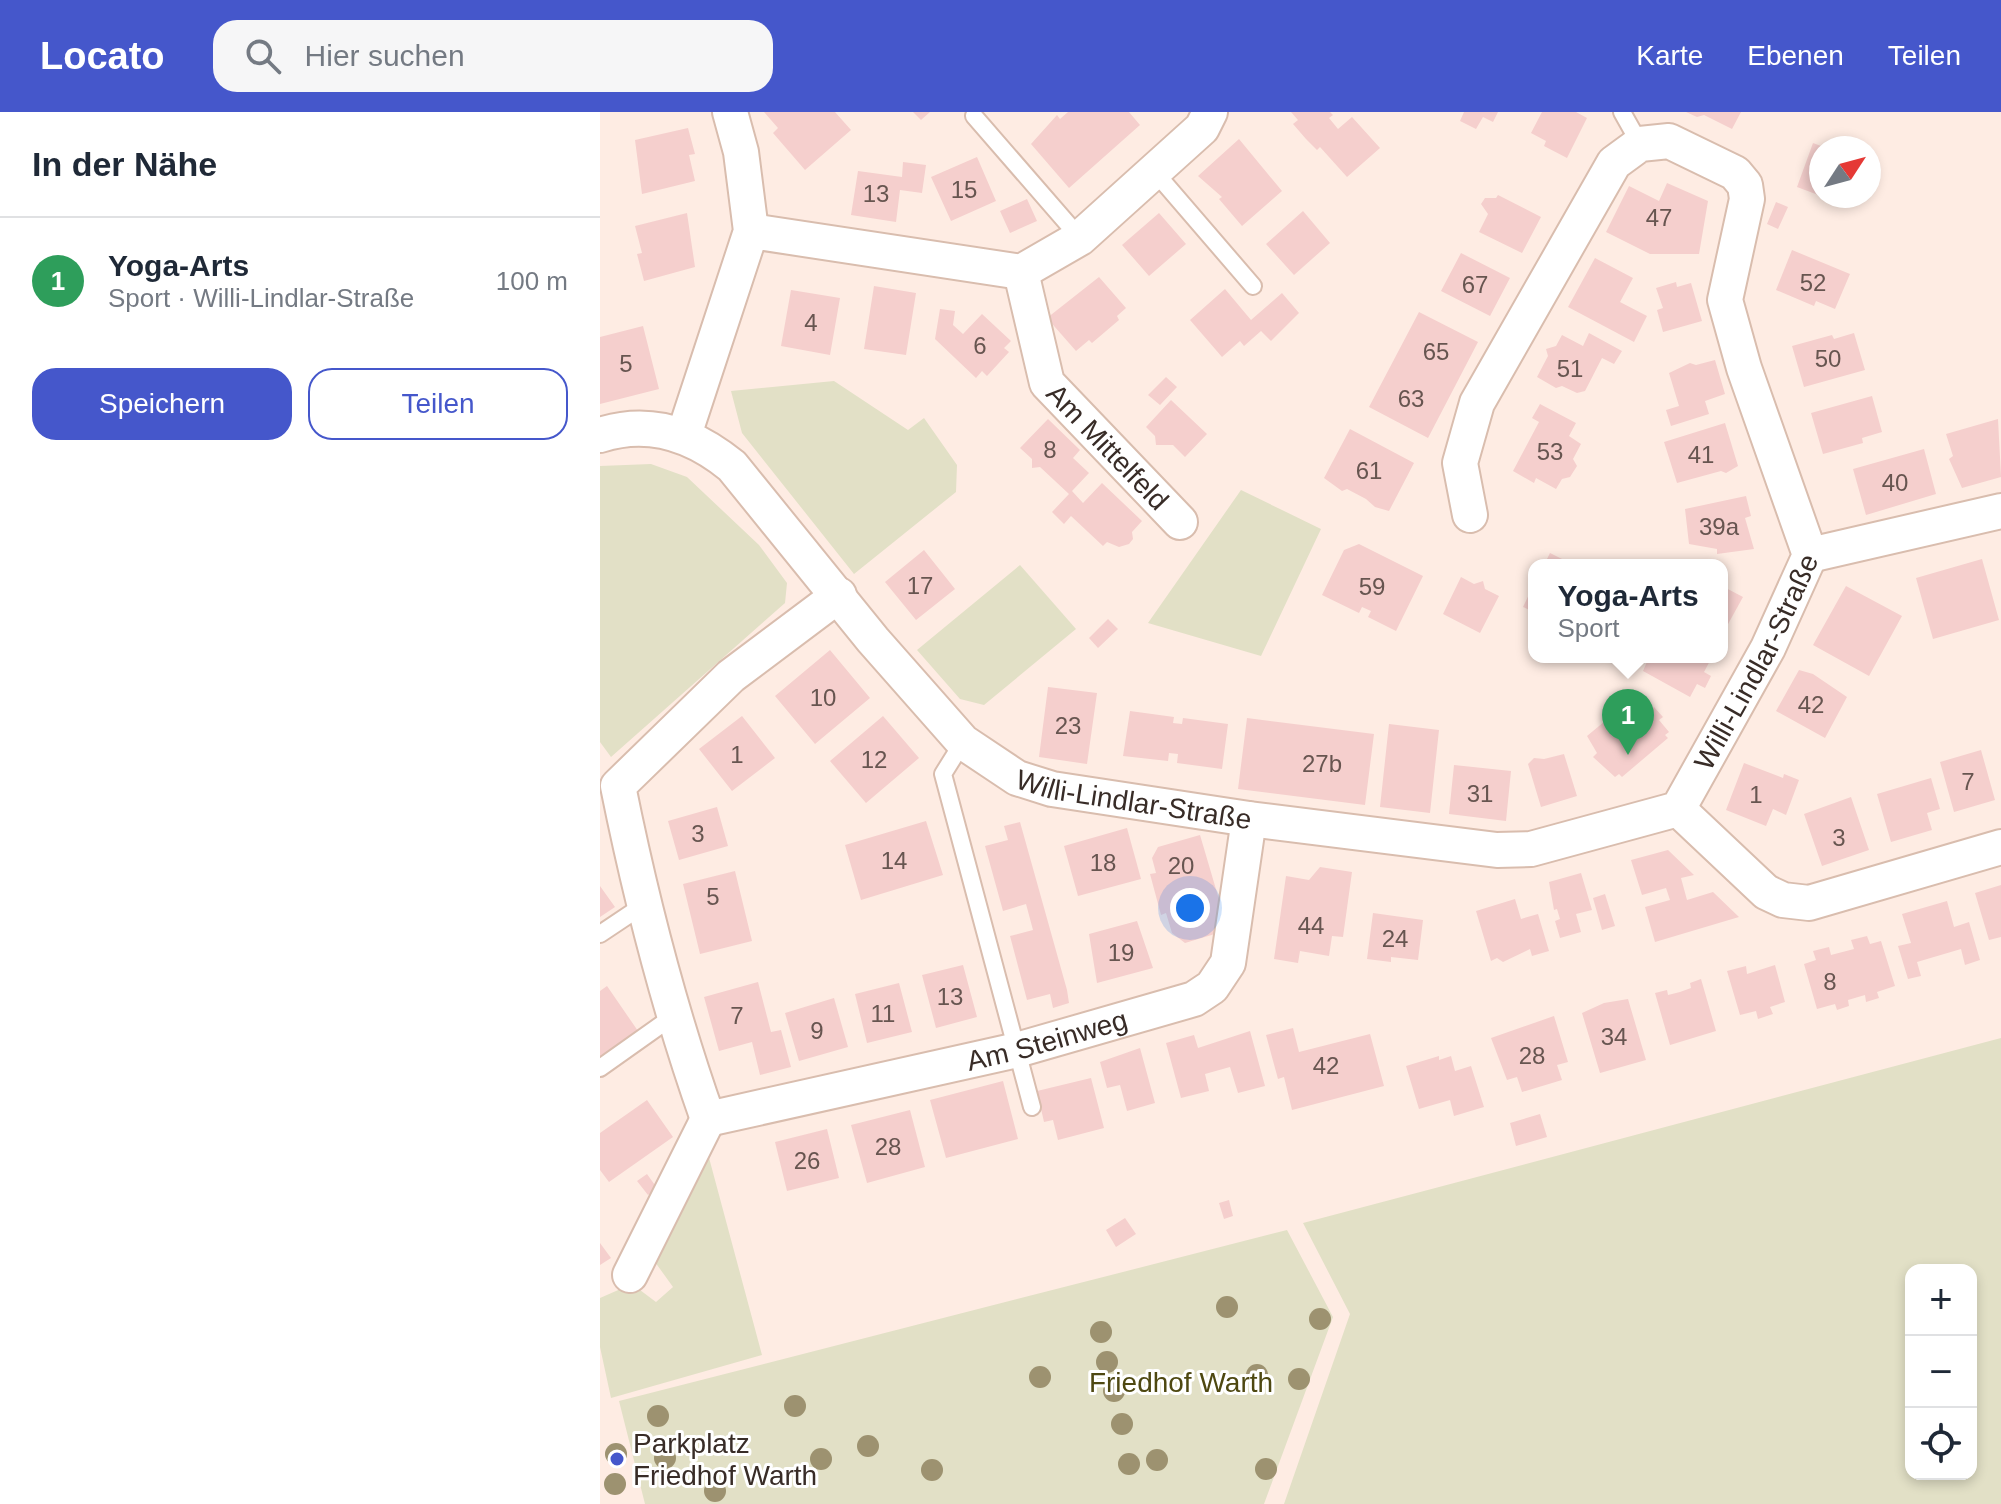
<!DOCTYPE html>
<html lang="de">
<head>
<meta charset="utf-8">
<style>
  body { margin:0; font-family:Helvetica,sans-serif; background:#f6f6f7; color:#1f2937 }
  .controls { position:absolute; right:24px; bottom:24px; display:grid; overflow:hidden; border-radius:16px; box-shadow:0 4px 12px #0003 }
  .controls button { width:72px; height:72px; display:grid; place-items:center; padding:0; border:0; border-bottom:2px solid #e0e1e3; background:#fff; color:#1f2937; font:40px sans-serif }
  .compass { position:absolute; left:1209px; top:24px; width:72px; height:72px; border-radius:50%; background:#fff; box-shadow:0 4px 12px #0003; rotate:54deg }
  .you { position:absolute; left:590px; top:796px; width:28px; height:28px; margin:-20px; border:6px solid #fff; border-radius:50%; background:#1a73e8; box-shadow:0 0 0 12px #1a73e833 }
  .badge { display:grid; place-items:center; width:52px; height:52px; border-radius:50%; background:#4557cb; color:#fff; font-size:26px; font-weight:700 }
  .pin { position:absolute; translate:-50% -66px; filter:drop-shadow(0 2px 4px #0008) }
  .pin::after { content:''; position:absolute; top:42px; width:28px; height:24px; background:inherit; clip-path:polygon(0 0,100% 0,50% 100%) }
  .popup { position:absolute; left:928px; top:447px; width:200px; height:104px; box-sizing:border-box; display:grid; place-content:center; border-radius:16px; background:#fff; filter:drop-shadow(0 2px 6px #0005); font-size:26px; white-space:nowrap; color:#747a83 }
  .popup b { font-size:30px; color:#1f2937 }
  .popup::after { content:''; position:absolute; left:50%; top:100%; margin-left:-16px; border:16px solid transparent; border-top-color:#fff }
  .list { margin:0; padding:0; list-style:none }
  h2 { display:flex; justify-content:space-between; align-items:center; height:104px; margin:0; padding:0 32px; font-size:34px }
  h2 small { font-size:26px; font-weight:400; color:#747a83 }
  .list li { display:grid; grid-template-columns:52px 1fr auto; gap:24px; align-items:center; box-sizing:border-box; height:128px; padding:0 32px; border-top:2px solid #e0e1e3 }
  .list b { display:block; font-size:30px; white-space:nowrap }
  .list p { margin:0; font-size:26px; white-space:nowrap; color:#747a83 }
  .list em { font-size:26px; font-style:normal; color:#747a83 }
  .actions { display:flex; gap:16px; padding:24px 32px }
  .actions a { flex:1; padding:18px 0; border:2px solid #4557cb; border-radius:24px; text-align:center; font-size:28px; color:#4557cb }
  .actions .main { background:#4557cb; color:#fff }
  .icon { flex:none; width:44px; height:44px; fill:none; stroke:currentColor; stroke-width:2; stroke-linecap:round; stroke-linejoin:round }
  .map { position:relative; flex:none; width:1401px; height:1392px; overflow:hidden }
  header { display:flex; align-items:center; gap:48px; box-sizing:border-box; height:112px; padding:0 40px; background:#4557cb; color:#fff }
  header strong { font-size:38px }
  nav { display:flex; gap:44px; margin-inline-start:auto; font-size:28px }
  .search { width:560px; height:72px; background:#f6f6f7; display:flex; align-items:center; gap:20px; box-sizing:border-box; padding:0 28px; border-radius:24px; color:#747a83; font-size:30px }
  main { display:flex }
  aside { flex:1; background:#fff }
  .map>svg:first-child { display:block }
</style>
</head>
<body>
<header>
<strong>Locato</strong>
<div class="search"><svg class="icon" aria-label="search" viewBox="0 0 24 24"><circle cx="10" cy="10" r="6"/><path d="M15 15l6 6"/></svg>Hier suchen</div>
<nav><a>Karte</a><a>Ebenen</a><a>Teilen</a></nav>
</header>
<main>
<aside>
<h2>In der Nähe<small></small></h2>
<ul class="list">
<li><span class="badge" style="background:#2e9e5b">1</span><div><b>Yoga-Arts</b><p>Sport · Willi-Lindlar-Straße</p></div><em>100 m</em></li>
</ul>
<div class="actions"><a class="main">Speichern</a><a>Teilen</a></div>
</aside>
<div class="map">
<svg width="1401" height="1392" viewBox="0 0 1401 1392">
  <rect width="100%" height="100%" fill="#feece3"/>
  <path fill="#e2e0c6" fill-rule="evenodd" d="M234 269 308 318 324 306 357 353 356 380 254 462 142 321 131 279Z
    M51 352 87 365 159 433 187 471 185 491 11 645 0 630V354Z
    M641 378 721 417 661 544 548 511Z
    M420 453 476 517 384 593 360 587 317 538Z
    M1401 926V1392H684L750 1202 703 1111ZM1311 1158H1371V1362H1311Z
    M108 1042 162 1243 11 1286 0 1235V1186L32 1172 56 1190 73 1175 55 1150Z
    M687 1118 733 1205 664 1392H45L19 1289Z"/>
  <path fill="#f5cfcd" d="M164 0H235L251 18 205 58 173 21 178 16Z
    M313 0H330L321 8Z
    M468 0H529L540 13 469 76 431 32 457 3 460 7Z
    M691 0H730L733 3 729 6 738 17 752 5 780 36 747 65 720 35 717 38 706 27 693 12 698 8Z
    M864 0H898L893 10 883 5 876 17 860 9Z
    M942 0H976L987 6 967 46 944 34 946 29 931 21Z
    M1086 0H1141L1132 17 1104 3 1097 5Z
    M88 16 95 42 89 43 95 69 42 82 35 28Z
    M639 27 682 79 642 114 619 87 622 85 598 64Z
    M1213 31 1221 34V84L1197 75Z
    M377 45 396 89 351 109 331 65Z
    M303 50 326 53 322 81 300 78 296 110 251 103 258 59 302 65Z
    M1067 71 1108 89 1099 142H1050L1006 120 1029 74 1059 89Z
    M898 83 941 105 922 141 879 120 888 102 881 92 885 86H896Z
    M1222 84H1244L1241 92Z
    M427 87 437 109 410 121 400 99Z
    M1176 90 1188 95 1178 117 1167 112Z
    M703 99 730 131 694 163 666 132Z
    M87 101 95 155 44 169 37 142 42 141 35 114Z
    M559 101 586 132 549 164 522 133Z
    M1192 138 1250 162 1235 197 1216 189 1214 194 1176 178Z
    M861 141 910 166 890 204 841 179Z
    M995 146 1033 166 1020 190 1047 204 1034 230 968 195Z
    M499 165 526 196 517 204 519 208 492 231 489 228 476 239 447 206Z
    M1076 170 1077 175 1091 171 1102 209 1063 220 1057 198 1063 196 1056 176Z
    M274 174 316 181 306 243 264 237Z
    M625 177 651 208 682 181 699 201 671 229 661 219 644 234 640 229 622 245 590 208Z
    M191 178 240 186 230 243 181 234Z
    M340 197 355 199 353 213 363 222 382 202 411 229 404 236 409 240 387 264 382 259 376 266 335 227Z
    M819 200 878 230 828 326 769 295Z
    M43 214 59 277 0 292V225Z
    M989 221 1022 239 1014 252 1002 246 985 279 977 281 962 274 956 276 937 265 948 244 946 237 956 234 962 223 983 234Z
    M1254 221 1265 258 1204 275 1192 234 1232 223 1234 227Z
    M1115 248 1125 282 1105 289 1109 302 1071 314 1066 298 1079 294 1069 261 1090 251 1096 253Z
    M566 265 577 275 560 293 548 283Z
    M1272 284 1282 320 1262 326 1263 331 1223 342 1211 301Z
    M571 288 607 322 585 345 573 333H556L555 324 546 315Z
    M940 292 976 311 969 324 981 332 973 347 977 354 970 365 962 367 956 377 936 366 934 371 913 359 939 310 932 306Z
    M448 307 480 338 473 346 489 361 472 379 483 391 502 371 542 409 532 420 533 427 529 432 519 435 507 430 503 434 471 404 464 412 452 400 469 382 440 355 432 356V347L420 336Z
    M1398 307 1401 365 1362 376 1349 347 1353 344 1346 322Z
    M1125 311 1138 354 1126 361 1121 359 1077 371 1064 330Z
    M750 317 814 351 789 399 775 395 766 387 747 377 742 379 724 366Z
    M1324 337 1336 382 1266 403 1253 357Z
    M1146 384 1151 404 1145 406 1154 437 1117 442V437L1089 432 1085 397Z
    M759 432 823 464 796 519 768 505 771 499 762 495 759 501 722 483 744 438Z
    M324 438 355 477 316 508 285 470Z
    M950 441 974 453H944Z
    M1382 447 1399 508 1333 527 1316 466Z
    M861 465 874 472 883 469 885 477 899 484 880 521 843 502Z
    M934 472V500L923 495Z
    M1122 474 1143 485 1122 523Z
    M1246 474 1302 504 1269 564 1213 533Z
    M508 507 518 517 498 536 489 526Z
    M230 538 270 586 215 632 175 584Z
    M1049 545H1107L1111 547 1104 560 1111 564 1105 576 1097 572 1090 585 1043 559Z
    M1199 558 1213 562 1247 585 1225 626 1176 599Z
    M448 575 497 581 487 652 439 645Z
    M1034 585 1049 599 1054 595 1063 605 1059 608 1069 620 1065 623 1068 626 1022 665 1019 662 1015 665 993 645 997 641 987 624Z
    M530 599 574 605 573 611 582 612 583 606 628 612 622 657 577 651 578 642 569 641 568 649 523 644Z
    M142 604 175 646 132 679 99 637Z
    M283 604 319 646 266 691 230 649Z
    M647 606 774 622 765 693 638 677Z
    M789 612 839 618 830 701 780 695Z
    M1381 638 1395 688 1354 700 1340 650Z
    M964 642 977 684 941 695 928 652 934 646 944 647Z
    M1144 651 1183 666 1184 662 1199 668 1186 703 1173 697 1166 714 1126 698Z
    M854 653 911 659 906 709 849 702Z
    M1331 666 1340 697 1327 701 1332 718 1291 730 1277 682Z
    M1251 685 1269 738 1222 754 1204 702Z
    M117 695 128 734 79 748 68 709Z
    M326 709 343 763 261 788 245 733Z
    M420 710 467 878 469 891 453 896 450 882 427 888 410 824 433 818 426 792 403 799 385 734 408 728 404 714Z
    M527 716 541 767 478 784 464 734Z
    M600 723 628 818 585 831 572 821 566 801 561 803 550 762 556 761 552 746 558 735Z
    M1068 738 1094 763 1081 766 1087 788 1113 780 1139 805 1055 830 1045 795 1070 788 1066 776 1042 783 1031 748Z
    M720 755 752 760 743 825 732 824 729 844 700 839 698 851 674 847 686 764 709 768Z
    M135 759 152 829 100 842 83 772Z
    M981 761 992 798 976 802 981 820 960 826 955 809 960 807 957 797 954 798 949 770Z
    M1401 773V825L1389 828 1375 781Z
    M0 774 15 795 0 805Z
    M1005 782 1015 814 1002 818 993 786Z
    M915 787 921 807 938 802 949 839 932 844 930 837 903 850 897 846 891 849 876 799Z
    M1347 789 1354 815 1369 810 1380 848 1365 853 1361 837 1317 850 1321 864 1308 867 1298 834 1311 831 1302 802Z
    M773 801 823 808 818 848 791 845V850L767 847Z
    M537 809 553 856 497 871 489 822Z
    M1267 824 1270 832 1281 829 1295 874 1277 880 1279 886 1266 890 1265 883 1248 888 1249 894 1237 898 1235 892 1217 897 1204 852 1216 848 1213 839 1229 835 1231 843 1254 837 1251 828Z
    M363 853 377 905 336 916 322 863Z
    M1175 853 1185 890 1170 895 1173 902 1158 907 1156 899 1140 903 1127 859 1146 854 1147 862Z
    M1101 867 1116 919 1070 933 1055 881 1067 878 1068 883 1080 880 1091 876 1090 871Z
    M158 870 171 920 181 918 191 955 160 963 152 930 119 939 104 885Z
    M299 871 312 920 267 931 255 882Z
    M7 874 38 919 0 945V879Z
    M234 886 248 935 199 949 185 901Z
    M1028 887 1046 948 1000 961 982 901 1004 891Z
    M954 904 968 950 957 953 962 968 922 980 917 965 907 968 891 926Z
    M693 916 699 940 770 922 784 974 692 998 684 965 678 967 666 923Z
    M650 919 665 974 638 981 630 955 605 962 609 979 581 986 566 931 594 923 598 936Z
    M540 936 555 991 527 999 520 973 507 976 500 950Z
    M839 944V948L851 944 855 959 871 954 884 995 854 1004 850 988 819 997 806 954Z
    M491 966 504 1016 458 1028 453 1008 444 1010 437 979Z
    M403 969 418 1027 346 1046 330 988Z
    M47 988 73 1025 9 1070 0 1058V1021Z
    M310 998 325 1055 267 1071 251 1013Z
    M940 1002 947 1025 916 1034 910 1011Z
    M227 1017 239 1066 187 1079 175 1030Z
    M47 1062 57 1076 48 1083 37 1069Z
    M629 1088 633 1104 624 1107 619 1091Z
    M525 1106 536 1122 516 1135 506 1118Z
    M0 1131 11 1146 0 1153Z"/>
  <g fill="none" stroke-linecap="round" stroke-linejoin="round">
    <g stroke="#d9bdae" stroke-width="20">
      <path id="lane" d="M1022 0 1040 32
        M374 4 480 126
        M554 59 653 174
        M363 630 343 662 432 995
        M0 822 42 794
        M0 956 72 905"/>
    </g>
    <g stroke="#d9bdae" stroke-width="38">
      <g id="street">
        <path d="M151 119 421 160 480 126 602 16 610 0"/>
        <path id="s1" d="M421 160 447 271 580 410"/>
        <path id="s2" d="M0 323C49 307 93 322 132 354L273 528 363 630 417 666 452 677 649 707 897 738 931 737 1078 697 1168 536 1210 443 1144 256 1125 188 1147 87 1145 73 1135 61 1069 29 1040 32 1014 51 877 291 860 351 870 403"/>
        <path d="M84 323 151 119 141 40 130 0"/>
        <path d="M1210 443 1401 399"/>
        <path id="s3" d="M239 483 131 564 18 674C41 788 69 897 108 1007L417 938 594 887 612 875 628 851 649 707"/>
        <path d="M1078 697 1166 780 1183 788 1209 791 1401 735"/>
        <path d="M30 1163 108 1007"/>
      </g>
    </g>
    <use href="#lane" stroke="#fff" stroke-width="16"/>
    <use href="#street" stroke="#fff" stroke-width="34"/>
  </g>
  <g fill="#9d9270">
    <circle cx="627" cy="1195" r="11"/>
    <circle cx="720" cy="1207" r="11"/>
    <circle cx="501" cy="1220" r="11"/>
    <circle cx="507" cy="1250" r="11"/>
    <circle cx="657" cy="1263" r="11"/>
    <circle cx="440" cy="1265" r="11"/>
    <circle cx="699" cy="1267" r="11"/>
    <circle cx="514" cy="1279" r="11"/>
    <circle cx="195" cy="1294" r="11"/>
    <circle cx="58" cy="1304" r="11"/>
    <circle cx="522" cy="1312" r="11"/>
    <circle cx="268" cy="1334" r="11"/>
    <circle cx="16" cy="1342" r="11"/>
    <circle cx="65" cy="1346" r="11"/>
    <circle cx="221" cy="1347" r="11"/>
    <circle cx="557" cy="1348" r="11"/>
    <circle cx="529" cy="1352" r="11"/>
    <circle cx="666" cy="1357" r="11"/>
    <circle cx="332" cy="1358" r="11"/>
    <circle cx="15" cy="1372" r="11"/>
    <circle cx="115" cy="1379" r="11"/>
  </g>
  <circle fill="#4557cb" stroke="#fff" stroke-width="3" cx="17" cy="1347" r="8"/>
  <g text-anchor="middle" dominant-baseline="central" stroke-width="6" stroke-linejoin="round" paint-order="stroke">
    <g font-size="24" fill="#675550">
      <text x="364" y="77">15</text>
      <text x="276" y="81">13</text>
      <text x="1059" y="105">47</text>
      <text x="1213" y="170">52</text>
      <text x="875" y="172">67</text>
      <text x="211" y="210">4</text>
      <text x="380" y="233">6</text>
      <text x="836" y="239">65</text>
      <text x="1228" y="246">50</text>
      <text x="26" y="251">5</text>
      <text x="970" y="256">51</text>
      <text x="811" y="286">63</text>
      <text x="450" y="337">8</text>
      <text x="950" y="339">53</text>
      <text x="1101" y="342">41</text>
      <text x="769" y="358">61</text>
      <text x="1295" y="370">40</text>
      <text x="1119" y="414">39a</text>
      <text x="320" y="473">17</text>
      <text x="772" y="474">59</text>
      <text x="223" y="585">10</text>
      <text x="1211" y="592">42</text>
      <text x="468" y="613">23</text>
      <text x="137" y="642">1</text>
      <text x="274" y="647">12</text>
      <text x="722" y="651">27b</text>
      <text x="1368" y="669">7</text>
      <text x="880" y="681">31</text>
      <text x="1156" y="682">1</text>
      <text x="98" y="721">3</text>
      <text x="1239" y="725">3</text>
      <text x="294" y="748">14</text>
      <text x="503" y="750">18</text>
      <text x="581" y="753">20</text>
      <text x="113" y="784">5</text>
      <text x="711" y="813">44</text>
      <text x="795" y="826">24</text>
      <text x="521" y="840">19</text>
      <text x="1230" y="869">8</text>
      <text x="350" y="884">13</text>
      <text x="283" y="901">11</text>
      <text x="137" y="903">7</text>
      <text x="217" y="918">9</text>
      <text x="1014" y="924">34</text>
      <text x="932" y="943">28</text>
      <text x="726" y="953">42</text>
      <text x="288" y="1034">28</text>
      <text x="207" y="1048">26</text>
    </g>
    <g font-size="28" fill="#382c27" stroke="#fff">
      <text stroke="none"><textPath href="#s1" startOffset="202">Am Mittelfeld</textPath></text>
      <text stroke="none"><textPath href="#s2" startOffset="1406">Willi-Lindlar-Straße</textPath></text>
      <text stroke="none"><textPath href="#s2" startOffset="686">Willi-Lindlar-Straße</textPath></text>
      <text stroke="none"><textPath href="#s3" startOffset="986">Am Steinweg</textPath></text>
    </g>
    <g font-size="28" fill="#4e4811" stroke="#fff">
      <text x="581" y="1270">Friedhof Warth</text>
    </g>
    <g font-size="28" fill="#382c27" stroke="#fff" text-anchor="start">
      <text x="33" y="1331">Parkplatz<tspan x="33" dy="32">Friedhof Warth</tspan></text>
    </g>
  </g>
</svg>
<div class="controls">
<button>+</button>
<button>−</button>
<button><svg class="icon" aria-label="locate" viewBox="0 0 24 24"><circle cx="12" cy="12" r="6"/><path d="M12 2v4M12 18v4M2 12h4M18 12h4"/></svg></button>
</div>
<svg class="compass" viewBox="-18 -18 36 36"><path d="M0-13l5 13h-10z" fill="#e53935"/><path d="M0 13l5-13h-10z" fill="#747a83"/></svg>
<div class="you"></div>
<div class="pin badge" style="left:1028px;top:643px;background:#2e9e5b">1</div>
<div class="popup"><b>Yoga-Arts</b>Sport</div>
</div>
</main>
</body>
</html>
